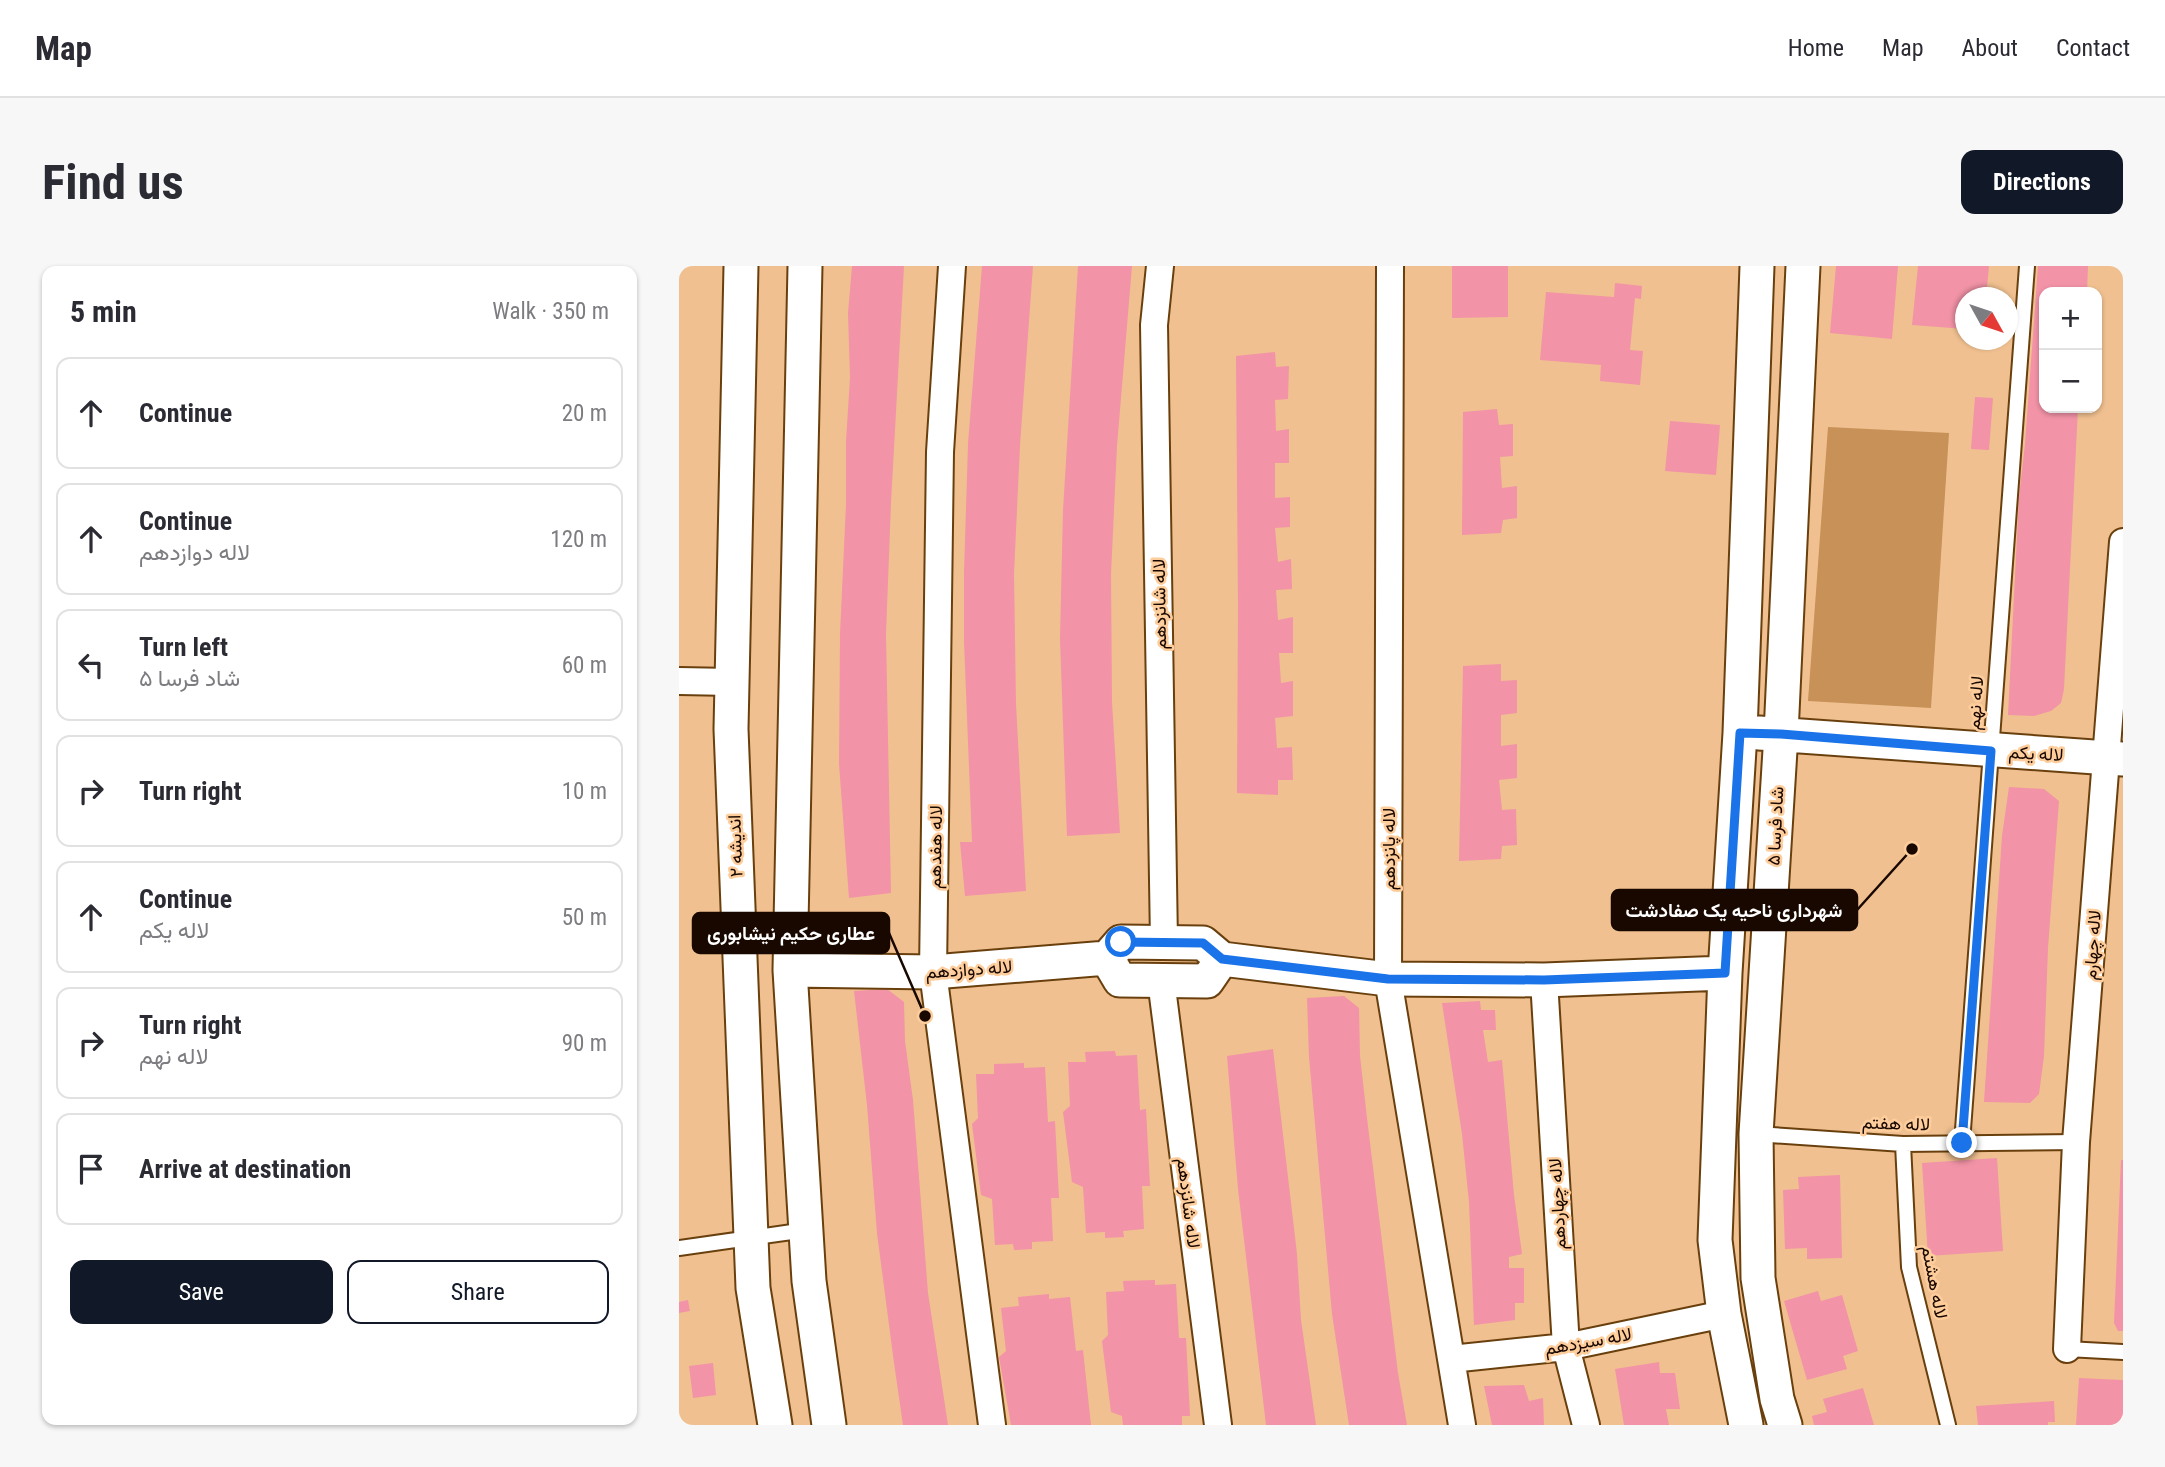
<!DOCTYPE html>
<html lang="en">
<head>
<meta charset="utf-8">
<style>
  body { margin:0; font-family:"Roboto Condensed",Vazirmatn,sans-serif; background:#f7f7f7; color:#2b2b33 }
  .controls { position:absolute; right:21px; top:21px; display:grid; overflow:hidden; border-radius:14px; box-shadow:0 2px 5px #0004 }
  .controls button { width:63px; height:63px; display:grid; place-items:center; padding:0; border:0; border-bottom:2px solid #e1e1e2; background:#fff; color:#2b2b33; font:35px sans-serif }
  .compass { position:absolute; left:1276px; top:21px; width:63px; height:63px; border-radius:50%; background:#fff; box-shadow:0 2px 5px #0004; rotate:130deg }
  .stop { position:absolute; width:21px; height:21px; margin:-16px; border:5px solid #1a73e8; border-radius:50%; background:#fff }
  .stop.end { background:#1a73e8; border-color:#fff; box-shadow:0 2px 7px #0008 }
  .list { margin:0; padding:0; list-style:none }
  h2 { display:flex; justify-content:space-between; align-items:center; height:91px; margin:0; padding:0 28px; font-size:30px }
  h2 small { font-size:23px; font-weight:400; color:#7c7c81 }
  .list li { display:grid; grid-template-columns:46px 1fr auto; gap:21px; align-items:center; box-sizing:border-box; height:112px; margin:0 14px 14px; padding:0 14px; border:2px solid #e1e1e2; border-radius:14px }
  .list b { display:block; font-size:26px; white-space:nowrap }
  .list p { margin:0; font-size:23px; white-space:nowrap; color:#7c7c81 }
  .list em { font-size:23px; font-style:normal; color:#7c7c81 }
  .actions { display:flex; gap:14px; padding:21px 28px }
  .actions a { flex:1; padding:16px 0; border:2px solid #111827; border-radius:14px; text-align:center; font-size:24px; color:#111827 }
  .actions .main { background:#111827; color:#fff }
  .icon { flex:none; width:38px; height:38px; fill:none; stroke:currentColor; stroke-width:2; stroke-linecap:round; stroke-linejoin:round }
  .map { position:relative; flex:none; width:1444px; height:1159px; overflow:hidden; border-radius:14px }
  header { display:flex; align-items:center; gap:42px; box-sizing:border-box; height:98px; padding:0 35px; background:#fff; border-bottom:2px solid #e1e1e2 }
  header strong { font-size:33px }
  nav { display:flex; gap:38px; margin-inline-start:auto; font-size:24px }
  .intro { display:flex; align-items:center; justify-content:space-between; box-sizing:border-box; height:168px; padding:0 42px }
  h1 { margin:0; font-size:49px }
  .button { padding:18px 32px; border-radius:14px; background:#111827; color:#fff; font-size:24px; font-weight:700 }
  main { display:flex; gap:42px; padding:0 42px }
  aside { flex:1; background:#fff; border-radius:14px; box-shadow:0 2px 5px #0004 }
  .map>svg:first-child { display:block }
</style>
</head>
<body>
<header>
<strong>Map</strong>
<nav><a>Home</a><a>Map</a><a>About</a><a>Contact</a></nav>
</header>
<div class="intro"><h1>Find us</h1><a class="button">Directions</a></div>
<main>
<aside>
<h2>5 min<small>Walk · 350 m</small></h2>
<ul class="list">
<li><svg class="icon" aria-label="ahead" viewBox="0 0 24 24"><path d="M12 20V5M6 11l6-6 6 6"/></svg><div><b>Continue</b></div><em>20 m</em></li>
<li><svg class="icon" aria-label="ahead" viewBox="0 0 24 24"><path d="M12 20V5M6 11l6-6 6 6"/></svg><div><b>Continue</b><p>لاله دوازدهم</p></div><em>120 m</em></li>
<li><svg class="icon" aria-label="left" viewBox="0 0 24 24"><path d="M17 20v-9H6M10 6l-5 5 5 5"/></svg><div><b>Turn left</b><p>شاد فرسا ۵</p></div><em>60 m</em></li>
<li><svg class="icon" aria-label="right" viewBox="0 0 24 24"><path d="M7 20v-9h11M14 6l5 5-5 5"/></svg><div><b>Turn right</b></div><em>10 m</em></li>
<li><svg class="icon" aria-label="ahead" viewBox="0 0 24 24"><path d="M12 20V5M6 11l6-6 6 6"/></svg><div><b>Continue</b><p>لاله یکم</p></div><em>50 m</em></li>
<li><svg class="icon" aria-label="right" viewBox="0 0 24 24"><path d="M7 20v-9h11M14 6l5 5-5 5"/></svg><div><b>Turn right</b><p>لاله نهم</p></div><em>90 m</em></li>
<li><svg class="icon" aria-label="arrive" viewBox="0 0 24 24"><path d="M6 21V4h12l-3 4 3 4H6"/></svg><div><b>Arrive at destination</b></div></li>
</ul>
<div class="actions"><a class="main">Save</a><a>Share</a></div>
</aside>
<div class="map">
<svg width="1444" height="1159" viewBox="0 0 1444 1159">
  <rect width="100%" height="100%" fill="#f0c090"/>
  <path fill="#c79157" d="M1149 161 1270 167 1252 442 1129 435Z"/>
  <path fill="#f293a7" d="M173 0H225L212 237 207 368 212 627 170 632 160 498 161 368 167 238V175L171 112 169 47Z
    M303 0H354L341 179 335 308 337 438 347 625 286 630 281 576H293L285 376V307L289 178Z
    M399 0H453L438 180 432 308 433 436 441 567 388 570 381 373 384 244Z
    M773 0H829V51L773 52Z
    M1157 0H1219L1213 73 1151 67Z
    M1239 0H1310L1307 32H1286V63L1233 59Z
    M1359 0H1409L1408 26H1365V142H1399L1385 423 1382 437 1372 445 1355 450 1329 449 1340 231 1346 178Z
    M936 17 963 20 962 33 956 32 951 84 964 85 961 119 921 115 922 99 861 94 867 26 935 31Z
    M596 86 597 101 610 100 609 133 596 134 597 165 610 163V197H596V232L611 231V261L596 262 599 296 612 293 613 323 597 324 599 354 614 351V387H600L602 417 614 415V450L596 452 598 482 613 481 614 514H599V529L558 527 559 340 557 90Z
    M1296 131 1314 132 1310 184 1292 183Z
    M818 143 820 159 834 158V190L821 191 823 222 838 220V252L824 254 822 267 783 269 784 146Z
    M991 155 1041 159 1037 209 986 205Z
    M822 398V415L838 414V447L822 449V480L838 478V512L820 514 823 544 837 543 838 579 823 580 822 593 780 595 784 400Z
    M1330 521 1365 523 1380 535 1369 682 1365 790 1360 828 1351 837 1305 836 1323 570Z
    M208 723 225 736 226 775 234 834 249 1027 269 1159H224L215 1097 198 967 188 839 175 725Z
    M665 730 680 742 681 790 688 852 719 1107 728 1159H670L653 1048 630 791 628 732Z
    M801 735 802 744H816L817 764H804L809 796 823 794 835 929 843 988 830 991V1002H845V1037H836V1054L795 1059 790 936 783 868 763 737Z
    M594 783 618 988 622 1054 637 1159H587L559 923 548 790Z
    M436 785 437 790 458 789 461 844 467 843 471 920H463L465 963 444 965 445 971 426 972V966L407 967 404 921 393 916 384 846 391 840 389 796H407L406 786Z
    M345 797V802L366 801 369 856 376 855 380 932H372L374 975 353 976V983L335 984 334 978 316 979 313 933 302 929 293 858 299 852 297 808H315V798Z
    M1318 892 1324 985 1249 990 1243 897Z
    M1442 894H1444V1065H1439L1435 1057Z
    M1161 909 1163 992 1128 993V982L1106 983 1104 924 1120 923 1119 911Z
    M476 1014V1019L497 1018 500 1072H507L511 1150H503V1159H444L443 1150 432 1146 423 1075 429 1069 427 1026 445 1025 444 1015Z
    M1139 1025 1142 1035 1163 1029 1179 1085 1164 1090 1168 1103 1128 1114 1105 1035Z
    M370 1028V1033L391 1031 397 1085 404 1084 412 1159H332L320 1091 327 1085 322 1042 340 1040 339 1031Z
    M9 1034 11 1045 0 1047V1036Z
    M980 1096 981 1107H996L1001 1143H987L990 1159H945L936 1103Z
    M34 1097 37 1129 14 1132 10 1100Z
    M1400 1112 1444 1114V1159H1397Z
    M845 1119 850 1135 864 1132 865 1159H813L805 1120Z
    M1184 1122 1195 1159H1135L1133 1150 1148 1146 1144 1133Z
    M1375 1135 1376 1156H1369V1159H1299L1297 1140Z"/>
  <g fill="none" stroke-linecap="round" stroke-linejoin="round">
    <g stroke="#69400d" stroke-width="18">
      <path id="service" d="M1077 868 1224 878 1397 876
        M1283 877 1348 0
        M1224 878 1230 1001 1269 1159
        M0 982 127 964
        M1388 1083 1444 1086"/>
    </g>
    <g stroke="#69400d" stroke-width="30">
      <path id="minor" d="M273 0 261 186 254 706 313 1159
        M481 0 475 59 485 676
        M711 0 709 713 783 1159
        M0 415 53 416
        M482 714 539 1159
        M865 714 887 1081 907 1159
        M1388 1083 1397 876 1444 276
        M772 1093 887 1081 1045 1048"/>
    </g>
    <g stroke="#69400d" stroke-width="37">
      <path id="tertiary" d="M62 0 52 463 74 1022 96 1159
        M126 0 111 704 130 1015 150 1159
        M1080 467 1444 493
        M442 676 524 677 543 693 528 715 441 714 428 692Z
        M543 693 709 713 865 714 1046 707
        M111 704 254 706 428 692
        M1067 1159 1045 1048 1036 974 1046 707 1061 467 1078 0
        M1106 1159 1098 1133 1079 1012 1077 868 1102 468 1124 0"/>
    </g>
    <use href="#service" stroke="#fff" stroke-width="14"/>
    <use href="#minor" stroke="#fff" stroke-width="26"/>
    <use href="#tertiary" stroke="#fff" stroke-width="33"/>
  </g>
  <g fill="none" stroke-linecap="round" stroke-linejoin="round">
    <path stroke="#1a73e8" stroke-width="9" d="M442 676 524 677 543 693 709 713 865 714 1046 707 1061 467 1102 468 1312 485 1283 877"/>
  </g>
  <g text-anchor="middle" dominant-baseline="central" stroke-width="5" stroke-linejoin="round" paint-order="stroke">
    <g font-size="18" fill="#180800" stroke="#fecd9c">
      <text transform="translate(480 338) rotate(-91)">لاله شانزدهم</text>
      <text transform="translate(1296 437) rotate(-86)">لاله نهم</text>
      <text transform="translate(1357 487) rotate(3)">لاله یکم</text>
      <text transform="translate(1096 560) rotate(-87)">شاد فرسا ۵</text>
      <text transform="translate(56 580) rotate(-92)">اندیشه ۲</text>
      <text transform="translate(256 581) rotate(-89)">لاله هفدهم</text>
      <text transform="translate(709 583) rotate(-90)">لاله پانزدهم</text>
      <text transform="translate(1413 679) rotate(-86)">لاله چهارم</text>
      <text transform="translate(290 703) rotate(-4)">لاله دوازدهم</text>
      <text transform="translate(1217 857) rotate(2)">لاله هفتم</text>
      <text transform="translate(510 937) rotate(83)">لاله شانزدهم</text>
      <text transform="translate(878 938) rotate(-93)">لاله چهاردهم</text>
      <text transform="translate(1256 1016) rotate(79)">لاله هشتم</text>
      <text transform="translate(909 1075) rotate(-10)">لاله سیزدهم</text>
    </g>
  </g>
  <path fill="none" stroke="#180800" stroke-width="2.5" d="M1233 583L1178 644M246 750L210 667"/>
  <g fill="#180800" stroke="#fecd9c" stroke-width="2.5">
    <circle cx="1233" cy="583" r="7"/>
    <circle cx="246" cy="750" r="7"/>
  </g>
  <g fill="#180800" stroke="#180800" stroke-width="2.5">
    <rect x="933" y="624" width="245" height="40" rx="7"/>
    <rect x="14" y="647" width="196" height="40" rx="7"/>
  </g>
  <g font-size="19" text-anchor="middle" font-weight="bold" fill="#fff">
    <text x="1055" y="651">شهرداری ناحیه یک صفادشت</text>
    <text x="112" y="674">عطاری حکیم نیشابوری</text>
  </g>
</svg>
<div class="controls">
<button>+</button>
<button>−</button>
</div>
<svg class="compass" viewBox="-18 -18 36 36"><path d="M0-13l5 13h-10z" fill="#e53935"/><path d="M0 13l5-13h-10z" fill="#7c7c81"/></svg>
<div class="stop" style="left:442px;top:676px"></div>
<div class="stop end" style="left:1283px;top:877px"></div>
</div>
</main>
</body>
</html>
